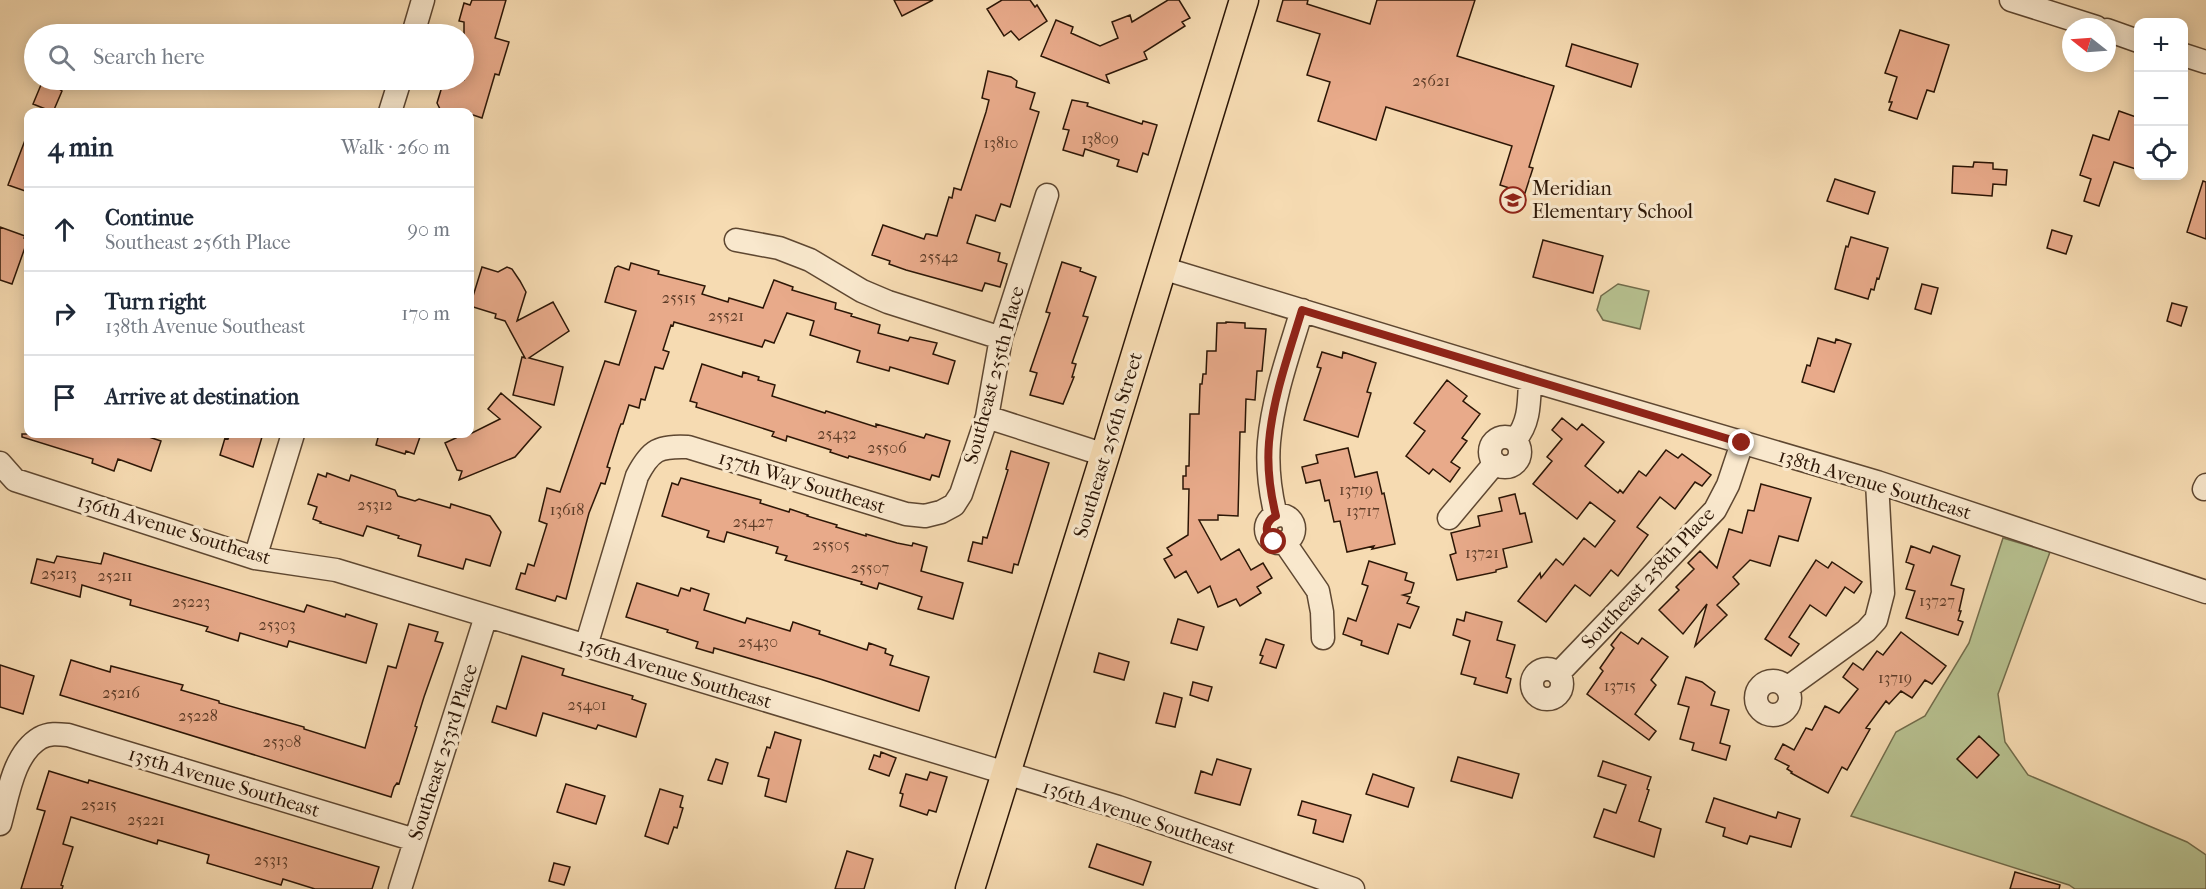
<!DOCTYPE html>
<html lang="en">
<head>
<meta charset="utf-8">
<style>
  body { margin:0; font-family:"IM FELL French Canon",serif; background:#f6f6f7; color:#1f2937 }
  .controls { position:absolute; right:18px; top:18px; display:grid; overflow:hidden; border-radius:12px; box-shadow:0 3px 15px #0003 }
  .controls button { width:54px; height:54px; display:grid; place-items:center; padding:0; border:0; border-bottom:2px solid #e0e1e3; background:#fff; color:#1f2937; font:30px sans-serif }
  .compass { position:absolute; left:2062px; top:18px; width:54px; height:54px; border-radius:50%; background:#fff; box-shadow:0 3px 15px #0003; rotate:287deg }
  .stop { position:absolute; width:18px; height:18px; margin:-14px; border:4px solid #8f2418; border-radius:50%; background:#fff }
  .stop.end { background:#8f2418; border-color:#fff; box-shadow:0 2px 6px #0008 }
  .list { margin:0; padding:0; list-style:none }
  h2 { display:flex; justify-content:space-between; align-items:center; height:78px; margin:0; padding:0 24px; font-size:26px }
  h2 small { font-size:20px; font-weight:400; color:#747a83 }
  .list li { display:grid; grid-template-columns:39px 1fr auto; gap:18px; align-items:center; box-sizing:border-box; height:84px; padding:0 24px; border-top:2px solid #e0e1e3 }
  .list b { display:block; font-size:22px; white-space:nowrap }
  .list p { margin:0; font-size:20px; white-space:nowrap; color:#747a83 }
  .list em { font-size:20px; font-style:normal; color:#747a83 }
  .icon { flex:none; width:33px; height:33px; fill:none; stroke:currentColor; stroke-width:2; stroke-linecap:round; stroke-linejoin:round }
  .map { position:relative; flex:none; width:2206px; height:889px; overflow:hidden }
  .search { position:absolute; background:#fff; box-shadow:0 3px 15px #0003; left:24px; top:24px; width:450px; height:66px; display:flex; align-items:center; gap:15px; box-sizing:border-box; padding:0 21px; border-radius:33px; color:#747a83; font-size:22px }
  .panel { position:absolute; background:#fff; box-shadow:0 3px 15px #0003; left:24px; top:108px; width:450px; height:330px; border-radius:12px }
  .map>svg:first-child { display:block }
</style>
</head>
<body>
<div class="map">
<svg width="2206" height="889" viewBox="0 0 2206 889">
  <rect width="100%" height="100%" fill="#f6dbb2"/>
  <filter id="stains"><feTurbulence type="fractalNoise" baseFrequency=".00333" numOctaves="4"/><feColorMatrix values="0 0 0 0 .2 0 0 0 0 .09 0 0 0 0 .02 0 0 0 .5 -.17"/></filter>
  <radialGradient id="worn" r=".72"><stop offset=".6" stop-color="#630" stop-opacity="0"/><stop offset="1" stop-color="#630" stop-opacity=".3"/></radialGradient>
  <path fill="#b7c190" stroke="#726c4b" stroke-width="1.5" d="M1618 284 1649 291 1640 329 1603 320 1597 310 1601 296Z
    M2003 538 2050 552 1998 694 2005 742 2028 775 2187 842 2206 855V889H2075L2069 885 1851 816 1896 732 1925 716 1969 643Z"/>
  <path fill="#e8aa8a" stroke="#2c1606" stroke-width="1.5" d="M472 0H506L495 38 509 42 499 75 495 74 482 118 470 114V112L441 111 437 103 444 80H464V22L459 21 464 3 470 5Z
    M894 0H933L902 16Z
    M1002 0H1030L1035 7 1037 5 1047 21 1019 40 1011 31 1004 36 987 9Z
    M1168 0H1179L1190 18 1182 22 1185 26 1144 52 1147 59 1106 75 1109 83 1041 56 1056 20 1073 27 1071 33 1100 46 1118 38 1112 22 1130 15 1132 22Z
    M1283 0H1308L1307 4 1370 24 1377 0H1475L1457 56 1554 86 1529 167 1533 168 1525 193 1500 185 1512 146 1386 107 1376 140 1318 121 1330 82 1307 75 1320 34 1277 21Z
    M1900 30 1949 45 1934 92 1927 90 1917 119 1889 110 1892 102H1889L1897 77 1885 73Z
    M1572 44 1638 64 1631 87 1566 66Z
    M988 71 1011 77 1017 81 1016 87 1035 93 1030 109 1039 112 1010 207 1001 204 995 221 976 215 967 243 1000 253 998 261 1007 264 1000 287 985 283 982 291 906 270 889 264 890 261 872 255 883 225 924 239 926 234H928L937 236 949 197 952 198 954 188 961 190 986 112 989 100 982 98Z
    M43 80H63L59 89 62 91 53 112 33 104Z
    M1072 100 1088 103 1087 106 1142 124 1143 121 1157 125 1148 155 1143 153 1137 172 1117 166 1119 160 1085 149 1083 156 1063 150 1069 130 1063 129Z
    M2119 111 2139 118V170L2114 162 2099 206 2084 201 2091 179 2080 175 2093 135 2109 140Z
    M27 135H28V192L8 185Z
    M1974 162 1993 163V169L2007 170 2006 185 1993 184 1992 196 1952 193 1953 166 1973 167Z
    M1835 179 1875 192 1868 214 1827 201Z
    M2203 181 2206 182V239L2187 232Z
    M0 227 25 236 24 238 28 239 12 284 0 280Z
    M2052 230 2072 236 2066 254 2047 248Z
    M1851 237 1888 248 1879 279 1877 278 1874 290 1871 289 1868 299 1835 289 1846 246 1848 247Z
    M1543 240 1603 256 1593 293 1533 277Z
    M1062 262 1081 268 1080 271 1096 277 1083 316 1088 317 1072 363 1076 364 1072 377H1074L1063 404 1030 395 1037 373 1030 371 1050 313 1046 312Z
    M631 263 659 271 658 274 705 286 702 294 728 302 729 298 763 308 774 280 793 287 792 290 836 303 835 309 852 314 851 316 880 325 878 333 908 341 910 337 937 343 933 354 955 361 948 384 890 367 889 371 857 362 860 351 810 335 814 321 787 313 774 343 765 340 762 347 674 322 673 326 671 325 663 350 669 352 663 369 655 367 645 400 641 399 639 408 629 405 623 424H621L619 429 607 467 610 468 605 484 601 483 589 513 566 599 557 596 555 601 516 589 521 573 525 574 528 564 534 566 547 524 539 521 547 488 560 492 605 361 619 365 636 311 605 302 615 268 618 266 629 270Z
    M482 267 498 272 507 267 512 269 520 281 526 292 517 321 553 302 569 331 529 358 563 367 554 405 513 395 522 357 525 358 505 321 495 318 496 314 470 306Z
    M1922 284 1938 288 1931 314 1915 309Z
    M2172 303 2187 307 2181 326 2167 321Z
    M1226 322 1245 323V328L1266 329 1262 371H1257L1255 400 1246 399 1245 432H1240L1238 516 1218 515V520H1199L1221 560 1239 549 1251 570 1263 563 1272 578 1257 587 1261 593 1240 606 1236 599 1218 607 1210 586 1198 593 1186 571 1175 578 1164 559 1172 555 1167 548 1188 535 1189 489H1183V476H1186V466H1189L1190 414H1199L1200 384H1202L1203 374H1206L1207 351H1216L1217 323H1226Z
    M1818 338 1835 343 1836 339 1851 344 1834 392 1802 382 1807 365 1810 366Z
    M1322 352 1342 358 1343 352 1376 363 1367 392 1371 393 1358 437 1304 420 1321 368 1317 367Z
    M702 364 742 377 743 372 759 377 758 380 775 385 772 396 825 413 826 411 876 427V424L924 438 926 434 950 441 939 477 932 475 930 480 849 456 848 458 830 452 831 450 787 436 786 441 772 436 774 432 696 407 697 403 690 401Z
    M1447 380 1467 396 1463 401 1480 414 1462 438 1467 441 1451 462 1460 468 1450 482 1433 469 1429 474 1406 456 1425 431 1414 423Z
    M501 393 541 427 515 457 459 480 462 471 457 470 445 443 456 438 454 434H470L500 419 488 409Z
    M1562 418 1577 430 1582 424 1604 442 1585 466 1618 493 1620 490 1623 493 1639 471 1646 476 1666 450 1678 458 1682 454 1711 475 1702 486 1695 482 1675 509 1660 497 1637 527 1648 535 1618 576 1611 570 1590 596 1575 585 1546 622 1518 601 1540 573 1541 578 1556 559 1563 565 1584 538 1595 547 1615 521 1590 502 1577 519 1533 484 1552 461 1547 457 1562 439 1552 430Z
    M22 434H140L161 441 151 471 118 459 114 471 92 463 93 459 22 437Z
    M230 434H252L262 437 253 467 220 455 225 438 228 439Z
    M379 434H421L414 454 406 451 405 454 376 445Z
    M1348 448 1355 477 1377 472 1382 494 1384 493 1395 544 1372 549 1374 546 1347 552 1340 521 1334 522 1329 500 1325 501 1320 480 1306 483 1302 467 1318 463 1316 455Z
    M1011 451 1049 463 1018 565 1014 564 1012 573 968 561 973 542 982 544 983 537 987 538 1008 470 1006 469Z
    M327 473 349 481 351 475 395 490 398 496 415 501 419 499 450 508 451 504 490 516 501 532 490 566 466 559 463 569 418 556 421 545 398 538 399 536 367 526 363 536 320 523 321 522 313 519 317 507 308 504 318 474 326 477Z
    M681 478 761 500 760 503 789 512 790 509 808 515 807 516 837 525 836 527 866 536V534L897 543 912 546 913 543 927 547 921 571 963 583 953 619 918 609 922 597 879 583 877 589 861 584 862 582 785 560 787 556 776 553 778 547 727 532 724 542 707 537 709 531 662 516 672 483 678 485Z
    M1761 484 1811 498 1798 541 1779 536 1770 566 1750 560 1733 577 1739 584 1717 605 1727 615 1695 646 1707 604 1683 634 1659 610 1679 590 1676 587 1694 569 1688 563 1700 551 1717 568 1729 529 1742 533 1748 510 1754 511Z
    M1515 494 1520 514 1525 513 1532 542 1503 549 1507 567 1496 570V572L1457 580 1450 555 1456 553 1451 533 1480 526 1478 516 1502 511 1499 498Z
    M1911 546 1930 553 1933 546 1960 556 1951 585 1964 589 1959 611H1961L1958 620 1963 622 1958 635 1906 618 1915 591 1906 589 1914 565 1906 562Z
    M104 553 304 612 307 605 345 617 346 614 377 624 366 663 289 641 287 647 240 633 238 641 206 631 208 627 130 605 131 600 82 585 80 597 31 583 37 559 54 563 57 556 101 564Z
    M1816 560 1828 568 1832 562 1862 582 1854 593 1845 587 1826 616 1810 605 1789 637 1799 644 1791 656 1765 639Z
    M1369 561 1407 573 1405 580 1414 583 1411 593 1403 595 1410 597 1407 603 1419 607 1410 628 1398 624 1388 654 1361 645 1362 641 1343 634 1348 618 1356 621 1368 586 1362 584Z
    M637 583 678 596 681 588 690 591 691 588 709 594 704 610 745 623 747 618 790 631 793 622 820 631 819 634 867 650 869 643 886 649 885 653 893 656 890 665 929 677 919 711 820 679 714 648 713 653 696 648 698 642 667 632 668 630 626 617Z
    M1466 612 1502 622 1497 640 1515 645 1506 677 1511 679 1507 693 1474 684 1476 678 1461 674 1470 641 1453 635 1457 619 1464 621Z
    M1178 619 1204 627 1197 650 1171 643Z
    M409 624 438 632 435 641 443 643 424 697 415 726 417 727 399 784 397 783 394 787 391 797 60 695 71 660 110 672 111 666 183 685 181 690 219 701V703L304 727V729L365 748 388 666 396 668Z
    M1621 632 1638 644 1642 638 1668 657 1651 680 1656 685 1635 714 1656 731 1649 740 1587 694 1603 671 1600 668 1614 648 1611 645Z
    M1901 632 1946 666 1932 684 1925 680 1912 698 1901 691 1889 704 1886 701 1866 728 1870 729 1847 770 1842 767 1828 793 1791 773 1792 772 1787 769 1789 766 1775 759 1783 744 1794 750 1806 728 1812 730 1825 706 1839 713 1858 689 1843 677 1853 663 1863 670 1877 651 1883 655Z
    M1266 639 1284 645 1276 668 1260 663 1263 656 1260 655Z
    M1099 653 1129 662 1124 680 1094 672Z
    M522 656 564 669 562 675 633 696 632 699 646 704 636 737 598 725 596 729 543 713 536 736 492 722 497 706 506 709Z
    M0 665 34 676 23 714 0 707Z
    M1686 677 1702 682 1715 692 1711 705 1729 710 1720 743 1730 746 1726 760 1692 750 1694 743 1680 739 1689 707 1678 704Z
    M1193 682 1212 687 1208 701 1190 695Z
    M1164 693 1182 698 1175 727 1156 723Z
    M775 732 801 740 786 802 765 796 769 779 758 776 767 747 770 748Z
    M1979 736 1999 755 1977 778 1957 759Z
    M881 752 896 758 889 776 869 769 874 755 880 757Z
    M1458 757 1519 774 1512 798 1451 781Z
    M716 759 728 763 722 784 708 780Z
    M1217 759 1251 769 1240 805 1195 793 1201 771 1212 775Z
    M1603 761 1651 777 1647 789 1649 790 1639 821 1661 829 1654 857 1594 837 1604 809 1616 813 1626 785 1598 776Z
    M49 771 88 783 89 780 379 867 372 889H315L283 879 281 885 207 863 209 855 158 840 157 844 71 817 63 844 73 847 61 885 63 886 62 889H21L45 811 37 809Z
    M930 772 947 777 936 812 929 810 927 815 900 806 903 794 900 793 906 774 927 780Z
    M1373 774 1414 788 1408 807 1366 794Z
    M566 784 605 796 596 824 557 812Z
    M660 789 683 796 680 807 683 808 677 828 674 827 668 844 645 836Z
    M1714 798 1776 818 1778 812 1800 819 1791 847 1750 836 1747 844 1723 836 1725 828 1706 822Z
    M1302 801 1351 815 1343 842 1313 833 1316 820 1298 815Z
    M1097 844 1151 862 1143 885 1089 867Z
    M847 851 873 859 864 889H835Z
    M554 863 570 867 564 885 549 881Z
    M2015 872 2060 885 2059 889H2010Z"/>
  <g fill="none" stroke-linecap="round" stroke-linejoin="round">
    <g stroke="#5e4731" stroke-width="25">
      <path id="minor" d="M2011 0 2096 27
        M2107 30 2138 41
        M413 34 423 0
        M2184 55 2206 62
        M390 112 400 80
        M736 240 779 248 810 260 862 291 888 302 1001 338
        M1162 268 1530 380 1877 482 2206 592
        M987 417 1105 455
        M1490 452a15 15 0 1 1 30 0a15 15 0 1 1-30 0Z
        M1515 440C1530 423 1529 402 1530 380
        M0 463 15 480 255 558 336 570 1118 807 1353 889
        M2204 489 2206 485
        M1266 529a14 14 0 1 1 28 0a14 14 0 1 1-28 0Z
        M1276 516C1270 492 1267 466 1269 442 1273 397 1289 353 1302 310
        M1449 518 1495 463
        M1285 543 1318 591 1322 612 1323 638
        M255 558 293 434
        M586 646 637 476C651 449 659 446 688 447L906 514 925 516 941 512 954 505 961 494 987 417 1001 338 1047 195
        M1532 684a15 15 0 1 1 30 0a15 15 0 1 1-30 0Z
        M1558 674 1715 510 1728 485 1742 443
        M1756 698a17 17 0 1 1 34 0a17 17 0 1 1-34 0Z
        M1787 688 1866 631 1876 620 1883 593 1877 482
        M0 824C8 796 13 754 40 738 49 733 58 734 68 735L415 840
        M400 889 486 616"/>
    </g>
    <g stroke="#2c1606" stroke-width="31">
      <path id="major" d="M970 889 1105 455 1244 0"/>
    </g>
    <use href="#minor" stroke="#f9e8cd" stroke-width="22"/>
    <use href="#major" stroke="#f6dbb2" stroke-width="28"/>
  </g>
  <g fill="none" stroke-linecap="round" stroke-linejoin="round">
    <path stroke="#8f2418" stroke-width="8" d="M1274 542C1264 534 1264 522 1276 516 1270 492 1267 466 1269 442 1273 397 1289 353 1302 310L1742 443"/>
  </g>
  <defs>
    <g id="school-ring" transform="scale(1.35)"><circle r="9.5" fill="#f9e8cd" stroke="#8f2418" stroke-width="1.5"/><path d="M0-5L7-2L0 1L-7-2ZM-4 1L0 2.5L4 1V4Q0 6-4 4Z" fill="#8f2418"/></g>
  </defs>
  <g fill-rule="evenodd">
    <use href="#school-ring" x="1513" y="200"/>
  </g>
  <g text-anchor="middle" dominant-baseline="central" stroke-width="6" stroke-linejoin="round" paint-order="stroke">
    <g font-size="16" fill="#5b3b27">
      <text x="1431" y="80">25621</text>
      <text x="1100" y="138">13809</text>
      <text x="1001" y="142">13810</text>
      <text x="939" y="256">25542</text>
      <text x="679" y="297">25515</text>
      <text x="726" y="315">25521</text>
      <text x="837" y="433">25432</text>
      <text x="887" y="447">25506</text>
      <text x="1356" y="489">13719</text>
      <text x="375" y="504">25312</text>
      <text x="567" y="509">13618</text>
      <text x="1363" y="510">13717</text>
      <text x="753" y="521">25427</text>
      <text x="831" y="544">25505</text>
      <text x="1482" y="552">13721</text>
      <text x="870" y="567">25507</text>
      <text x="59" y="573">25213</text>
      <text x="115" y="575">25211</text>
      <text x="1937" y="600">13727</text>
      <text x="191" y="601">25223</text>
      <text x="277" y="624">25303</text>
      <text x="758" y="641">25430</text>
      <text x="1895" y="677">13719</text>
      <text x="1620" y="685">13715</text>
      <text x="121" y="692">25216</text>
      <text x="587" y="704">25401</text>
      <text x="198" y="715">25228</text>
      <text x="282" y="741">25308</text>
      <text x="99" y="804">25215</text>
      <text x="146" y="819">25221</text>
      <text x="271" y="859">25313</text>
    </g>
    <g font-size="20" fill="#2c1606" stroke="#f9e8cd" text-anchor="start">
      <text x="1532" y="188">Meridian<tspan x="1532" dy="23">Elementary School</tspan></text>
    </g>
    <g font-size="20" fill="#2c1606" stroke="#f9e8cd">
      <text transform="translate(994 375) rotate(-75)">Southeast 255th Place</text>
      <text transform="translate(1108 445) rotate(-73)">Southeast 256th Street</text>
      <text transform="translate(802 482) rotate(17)">137th Way Southeast</text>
      <text transform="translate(1875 484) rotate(17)">138th Avenue Southeast</text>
      <text transform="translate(174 529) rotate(17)">136th Avenue Southeast</text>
      <text transform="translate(1648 578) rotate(-47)">Southeast 258th Place</text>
      <text transform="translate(675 673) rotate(17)">136th Avenue Southeast</text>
      <text transform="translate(443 752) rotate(-72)">Southeast 253rd Place</text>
      <text transform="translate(224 782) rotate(17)">135th Avenue Southeast</text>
      <text transform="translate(1139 817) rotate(18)">136th Avenue Southeast</text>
    </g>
  </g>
  <rect width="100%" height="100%" filter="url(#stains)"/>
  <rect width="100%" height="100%" fill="url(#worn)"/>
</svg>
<div class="controls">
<button>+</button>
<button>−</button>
<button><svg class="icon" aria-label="locate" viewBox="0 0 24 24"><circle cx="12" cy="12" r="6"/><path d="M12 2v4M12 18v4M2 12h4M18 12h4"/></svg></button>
</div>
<svg class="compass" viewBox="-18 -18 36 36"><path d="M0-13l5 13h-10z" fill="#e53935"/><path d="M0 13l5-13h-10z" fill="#747a83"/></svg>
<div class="stop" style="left:1274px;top:542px"></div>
<div class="stop end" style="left:1742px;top:443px"></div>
<div class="search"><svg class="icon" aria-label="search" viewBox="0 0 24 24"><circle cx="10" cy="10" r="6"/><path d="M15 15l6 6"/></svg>Search here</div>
<section class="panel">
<h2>4 min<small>Walk · 260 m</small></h2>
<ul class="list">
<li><svg class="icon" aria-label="ahead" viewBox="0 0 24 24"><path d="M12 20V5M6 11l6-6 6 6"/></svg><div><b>Continue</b><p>Southeast 256th Place</p></div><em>90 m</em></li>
<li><svg class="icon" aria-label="right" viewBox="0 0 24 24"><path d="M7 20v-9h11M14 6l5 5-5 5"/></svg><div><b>Turn right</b><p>138th Avenue Southeast</p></div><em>170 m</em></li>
<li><svg class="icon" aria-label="arrive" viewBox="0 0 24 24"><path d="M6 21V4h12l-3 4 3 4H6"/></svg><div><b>Arrive at destination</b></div></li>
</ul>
</section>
</div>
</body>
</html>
